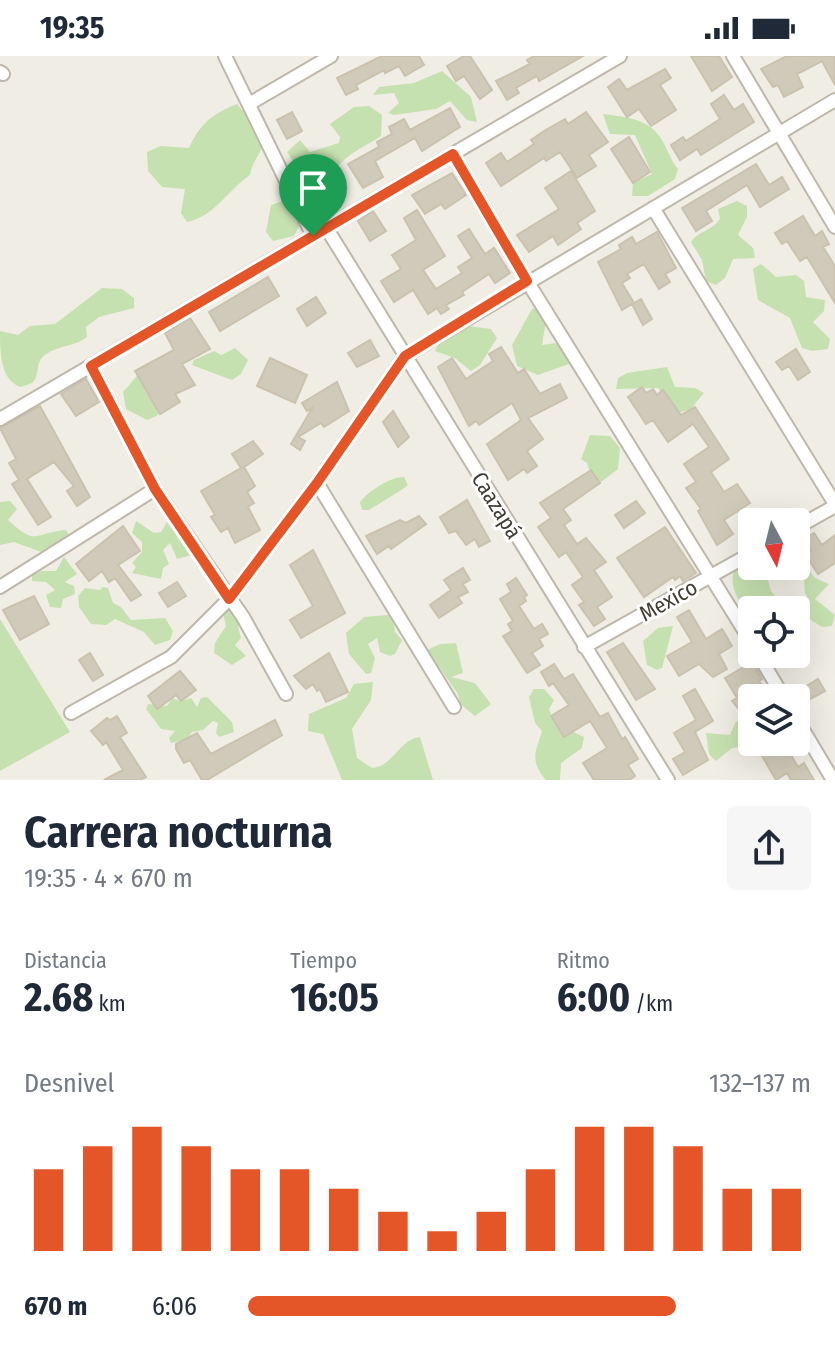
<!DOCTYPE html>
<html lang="es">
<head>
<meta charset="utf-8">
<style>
	body { margin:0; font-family:"Fira Sans Condensed",sans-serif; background:#f6f6f7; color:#1f2937; height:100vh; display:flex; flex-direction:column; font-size:30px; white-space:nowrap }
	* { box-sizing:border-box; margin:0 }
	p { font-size:26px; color:#747a83 }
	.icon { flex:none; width:44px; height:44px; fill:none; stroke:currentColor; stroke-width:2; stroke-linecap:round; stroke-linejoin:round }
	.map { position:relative; height:724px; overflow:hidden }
	.side { display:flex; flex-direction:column; background:#fff; flex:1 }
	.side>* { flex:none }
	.needle { width:52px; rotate:173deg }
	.buttons { position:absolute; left:738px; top:452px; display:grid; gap:16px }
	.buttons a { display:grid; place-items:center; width:72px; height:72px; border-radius:8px; background:#fff; box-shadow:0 8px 32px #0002; font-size:40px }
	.pin { position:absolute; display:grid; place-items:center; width:68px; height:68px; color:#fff; margin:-82px -34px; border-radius:50% 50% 50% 0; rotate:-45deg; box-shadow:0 0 8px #0007 }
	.pin .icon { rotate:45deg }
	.round { display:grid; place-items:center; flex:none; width:84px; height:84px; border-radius:8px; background:#f6f6f7 }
	.head { display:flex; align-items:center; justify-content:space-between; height:136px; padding:0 24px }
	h1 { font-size:44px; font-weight:700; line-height:60px }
	.stats { display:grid; grid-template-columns:repeat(3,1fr); gap:12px; height:136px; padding:8px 24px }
	.stats div { display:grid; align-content:center }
	.stats b { font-size:40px; font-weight:700 }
	.stats small { font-size:22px; font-weight:400 }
	.stats p { font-size:22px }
	.chart { height:224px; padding:16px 24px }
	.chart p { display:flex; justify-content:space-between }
	.chart svg { width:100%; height:144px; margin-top:8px; stroke:#e45527; stroke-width:6 }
	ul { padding:0 24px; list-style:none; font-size:26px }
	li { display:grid; grid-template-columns:128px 96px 1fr; align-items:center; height:60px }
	li i { height:20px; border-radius:10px; background:#e45527 }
	.status { display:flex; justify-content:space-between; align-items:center; height:56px; padding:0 40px; background:#fff; direction:ltr }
	.status svg { height:22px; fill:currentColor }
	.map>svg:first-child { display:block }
	.green { fill:#c6e1b0 }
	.building { fill:#d0caba; stroke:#cac2ae; stroke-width:2 }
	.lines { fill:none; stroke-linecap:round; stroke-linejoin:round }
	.minor-casing { stroke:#bdb8aa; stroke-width:16 }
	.minor { stroke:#fff; stroke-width:12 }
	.route-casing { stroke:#fff; stroke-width:16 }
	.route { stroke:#e45527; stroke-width:10 }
	.labels { text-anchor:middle; stroke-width:6; stroke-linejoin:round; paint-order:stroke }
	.street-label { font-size:22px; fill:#413d34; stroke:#fff }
</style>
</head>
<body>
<div class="status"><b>19:35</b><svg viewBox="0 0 49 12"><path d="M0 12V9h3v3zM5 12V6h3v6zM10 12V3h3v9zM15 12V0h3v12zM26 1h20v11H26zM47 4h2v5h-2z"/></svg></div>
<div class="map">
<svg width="835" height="724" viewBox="0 0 835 724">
	<rect width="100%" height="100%" fill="#f0ede4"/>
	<path class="green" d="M442,15L471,41L477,66L467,64L450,45L436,53L394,59L388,57L399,47L394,37L373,39L379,31L414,27Z
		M237,48L265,81C263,97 252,104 250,119C227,135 215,160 187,166L181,157L185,133L162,131L148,115L147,96L161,90L189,92C199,69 213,57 237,48Z
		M369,50L382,59L381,80C365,91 347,97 336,113L331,111L327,101L293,105L287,96L300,84L310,96L339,87L340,81L330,68L354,51Z
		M603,58C626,61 649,62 662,84C668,94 670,103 678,113L675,123L648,140H632L633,127L652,118L635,79L610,78Z
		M289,143L301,166L294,180L273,185L266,176L271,149Z
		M737,145L747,150V161L738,179L753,192L755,202L733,203L725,222L716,229L706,225L702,204L691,186C698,175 712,175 720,163L718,153Z
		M761,208L776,221L796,219L804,225L806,241L825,244L824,255L813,266L830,283L828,293L812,295L802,292L790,262L758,244L753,213Z
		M102,232L122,233L134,242V252L99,261L86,271L87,281C74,291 58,289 45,299C34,307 41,319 32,327L21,331C0,325 0,295 0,275L18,279L30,270L55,268Z
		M542,250L547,259L542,289L563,286L576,300L569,308L538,319L517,310L512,289L532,253Z
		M461,269L491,273L497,282L480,309L471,315L455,302L435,295L443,280Z
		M235,292L248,304L241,318L232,324L192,309L194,304L214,295L221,299Z
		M667,311L675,331L695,332L704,337L690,354L680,356L670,351L658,332L616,333L618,322L627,317Z
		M137,320L145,321L163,350L157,360L147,364L126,353L123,336Z
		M590,379L610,380L620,392L618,413L601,426L592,422L587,407L581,403Z
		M404,421L408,429L403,433L369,454H362L360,446C369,435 390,421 404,421Z
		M10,445L17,453L8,464C38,491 32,477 66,474L71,482L44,497L14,486L0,489V446Z
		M136,465L154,477L161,476L167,466L192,499L177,503L170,487L163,494L169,508L163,512L161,523L132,517L136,511L132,507L142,496V486L132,477Z
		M64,501L77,518L65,526L74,530L75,538L63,543L61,552L50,551L46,539L55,534L46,526L32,525V520L41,515H56Z
		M752,501V510H764L771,535L785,554H752V561C733,542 720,512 752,501Z
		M803,506L815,522L829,528L815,543L835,559L832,570L822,571L800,557L810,546L805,537Z
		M103,531L108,532L113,547L121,551L131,564L165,562L173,575L170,584L155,589L144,576L115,563L106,569L91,568L79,551L78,540L85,532L100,534Z
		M229,547L242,562L238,571L241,582L235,589L246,600L232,609L214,597L215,587L226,570L223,557Z
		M388,559L393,561L395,576L402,584L395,598L390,600L380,596L377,582L368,588L375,602L371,617L366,618L349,598L346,577L364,561Z
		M0,563L70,676L0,715Z
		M673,570L662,612L657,614L647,609L643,585L658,572Z
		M456,587L463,617L451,621L475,627L491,648L475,660L460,648L458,638L427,594L440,588Z
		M373,626L371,644L352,673L357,702L372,712C394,710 398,684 420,681L433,724H342L323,678L308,675L309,658L346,642L354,628Z
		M534,633H544L554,644L549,653L554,667L584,681L582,692L561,707L560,724H546C528,703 537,694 542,675L535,667L529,641Z
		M207,641L232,666L234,676L219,681L216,677L218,667L213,665L203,674L192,676L186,684L171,687L169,682L175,675L161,673L146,653L148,648L167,650L172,642L181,645L191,642L197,651L201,642Z
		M736,665L752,674V686H757L750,699L743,691L732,692L716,705L709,698L706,677L730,679Z"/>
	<path class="building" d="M382,0H419L424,9L405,20L399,10L385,17L384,14L356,29L358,33L346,39L337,22Z
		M464,0H470L492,34L480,43L464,20L456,25L447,10Z
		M534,0H583L539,25L537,20L516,32L519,37L507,44L496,25L530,8L527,4Z
		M691,0H719L732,21L712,35Z
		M787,0H835V29L822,5L797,18L803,31L784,41L778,29L773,31L761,13Z
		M665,13L671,22L660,29L676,54L651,70L639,53L627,61L608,31L619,23L627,34Z
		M724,39L734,54L743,48L754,66L701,99L697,93L680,104L671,89L683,81L686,85L720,63L711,48Z
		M450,52L460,71L422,95L415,82L375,105L383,121L363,132L348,108L379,91L377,86L392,78L389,71L404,63L410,74Z
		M292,56L302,75L287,83L277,64Z
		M586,56L608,86L589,99L596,110L577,122L560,96L546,105L544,102L501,130L486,107L501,97L507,106L534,88L531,84L544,75L565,63L568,68Z
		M629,81L650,116L633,127L611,93Z
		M322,106L341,141L327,148L308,114Z
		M756,108L769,129L782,121L789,133L760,151L747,129L706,155L712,165L696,175L682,152Z
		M571,115L595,155L577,167L581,173L558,189L553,180L529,196L517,179L559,153L545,132Z
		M452,117L466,139L445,153L441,148L425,158L412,139Z
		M417,154L445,200L423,214L436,233L462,217L458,211L472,202L458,180L469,173L485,198L494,192L510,217L495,227L489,218L462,236L464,239L446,249L449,253L441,258L437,252L428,258L413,234L394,246L381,225L401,213L392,199L416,184L404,162Z
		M373,155L386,175L370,185L358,165Z
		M803,160L815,180L822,175L829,188L823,191L835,210V247L807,201L800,205L787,185L782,188L775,177Z
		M657,176L676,212L665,218L670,226L659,233L644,208L627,218L630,222L622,227L634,247L641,243L652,263L643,269L632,248L622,254L598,206L621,193L619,189L632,181L636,188Z
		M268,221L279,240L220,275L209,256Z
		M316,241L326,257L307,270L297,253Z
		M190,262L210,293L182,308L195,329L175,338L180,346L160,358L135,315L174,294L165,277Z
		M370,284L379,300L357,311L348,297Z
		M501,291L518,317L524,313L540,338L560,328L567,342L528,362L543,383L527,395L537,410L527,417L524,413L508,424L487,388L521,364L512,347L479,369L476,365L469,370L438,311L452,302L466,323L493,305L489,298Z
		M796,293L810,316L798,324L789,310L782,314L776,306Z
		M270,302L307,319L295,347L257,330Z
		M86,323L99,346L76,360L61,338Z
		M337,326L349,355L324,371L321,367L298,381L305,385L300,394L291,388L313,351L307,355L302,347Z
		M642,331L646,337L653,333L657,339L663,334L681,359L695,351L729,403L711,416L724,436L737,428L750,447L724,464L733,478L717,489L698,455L701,453L686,432L696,426L684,408L709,391L693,368L668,386L653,364L646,368L628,341Z
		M40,350L90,441L77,450L67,435L74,430L54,406L27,423L51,461L38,469L12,428L19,424L9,407L16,403L0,372Z
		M393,355L409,381L398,391L383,366Z
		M253,385L263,398L244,411L255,430L247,436L254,447L248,451L260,474L235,487L228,472L221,476L211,461L215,459L201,435L241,412L232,398Z
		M591,414L600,427L563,453L571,464L564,469L577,488L586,482L606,506L594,514L612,541L597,551L605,563L594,570L579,549L584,546L572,529L583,521L566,496L559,501L538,471L551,462L540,447Z
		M467,444L490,485L479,491L475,483L466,489L456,475L449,477L440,461Z
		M636,445L645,457L624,472L615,459Z
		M419,460L426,468L391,493L389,490L377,498L366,480L400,464L406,467Z
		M123,470L140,495L118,509L141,539L131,545L115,522L109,526L102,515L89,525L76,508Z
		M665,471L696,517L683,525L680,520L675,524L673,521L644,541L617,502Z
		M814,477L822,489L835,479V507L818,518L805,498L811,494L804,483Z
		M313,494L345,557L301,582L290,564L313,550L290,509Z
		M463,512L470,524L463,528L468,536L458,541L462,547L439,562L430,549L451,534L444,524Z
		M516,522L527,539L524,541L526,545L519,550L534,573L542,568L548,578L539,583L543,590L532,597L540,609L527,617L503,580L512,575L508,568L513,565L500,543L511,536L507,528Z
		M177,526L186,540L168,551L159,537Z
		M34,540L49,568L20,584L3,554Z
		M689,554L706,583L722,573L732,590L719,598L727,613L713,621L699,608L679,620L667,600L692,586L677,561Z
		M623,587L655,633L636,644L607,596Z
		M90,597L103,619L93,625L79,604Z
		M329,597L348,636L326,646L320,633L317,635L313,628L306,633L294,620Z
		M752,606L762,623L759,625L772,642H752V669L732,645L737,642L725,622Z
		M554,608L564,623L573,618L600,661L608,657L622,683L625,681L638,703L628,709L635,720L629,724H594L583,707L607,692L590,665L564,681L551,660L569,649L553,627L549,630L541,616Z
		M180,615L196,634L181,645L176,639L157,653L148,640Z
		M818,623L825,635L803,647L797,636Z
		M695,633L713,665L695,676L708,704L683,719L673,703L685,696L674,677L696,664L683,640Z
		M117,660L127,677L120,681L146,721L140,724H104L123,714L106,686L103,689L91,675L107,662L110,664Z
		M275,664L282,679L207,724H202L190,704L184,707L176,693V688L197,677L211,698Z
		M769,686H800L788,694L798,711L804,707L814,724H791L787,717L776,724L758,693Z"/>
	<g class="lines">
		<g class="minor-casing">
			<path id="minor" d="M225,0L313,180
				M733,0L835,171
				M0,16L3,18
				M249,48L331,0
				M453,98L527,225L752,587
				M653,152L835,448
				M327,173L668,724
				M91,310L155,433L243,561L286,638
				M0,363L620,0
				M317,427L454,651
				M796,472L835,450
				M0,531L155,433
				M584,591L752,497
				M758,598L784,642
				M71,657L171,601L229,543L317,427L405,300L835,44
				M796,662L833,724"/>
		</g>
		<use href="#minor" class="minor"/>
	</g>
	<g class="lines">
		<g class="route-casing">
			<path id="route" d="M453,98L527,225L405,300L317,427L229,543L155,433L91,310Z"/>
		</g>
		<use href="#route" class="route"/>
	</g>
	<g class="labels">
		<g class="street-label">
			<text transform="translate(497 449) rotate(58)" y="8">Caazapá</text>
			<text transform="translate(668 544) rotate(-29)" y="8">Mexico</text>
		</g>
	</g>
</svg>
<div class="buttons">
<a><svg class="needle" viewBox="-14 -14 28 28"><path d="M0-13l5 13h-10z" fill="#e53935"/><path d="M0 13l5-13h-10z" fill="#747a83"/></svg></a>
<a><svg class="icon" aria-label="locate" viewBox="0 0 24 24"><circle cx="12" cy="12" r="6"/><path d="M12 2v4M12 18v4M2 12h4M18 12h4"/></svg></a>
<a><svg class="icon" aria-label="layers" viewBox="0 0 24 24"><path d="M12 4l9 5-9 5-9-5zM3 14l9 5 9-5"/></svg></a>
</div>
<div class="pin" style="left:313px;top:180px;background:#1e9e55"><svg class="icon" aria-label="arrive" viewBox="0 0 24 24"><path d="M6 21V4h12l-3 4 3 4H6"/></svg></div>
</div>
<section class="side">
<div class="head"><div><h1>Carrera nocturna</h1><p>19:35 · 4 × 670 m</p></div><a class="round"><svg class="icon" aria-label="share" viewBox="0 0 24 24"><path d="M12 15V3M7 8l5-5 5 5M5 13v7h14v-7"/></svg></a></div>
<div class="stats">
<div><p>Distancia</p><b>2.68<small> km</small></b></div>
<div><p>Tiempo</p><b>16:05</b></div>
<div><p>Ritmo</p><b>6:00<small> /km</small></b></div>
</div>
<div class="chart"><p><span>Desnivel</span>132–137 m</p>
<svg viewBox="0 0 160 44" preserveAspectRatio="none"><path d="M5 44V19M15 44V12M25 44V6M35 44V12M45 44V19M55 44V19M65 44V25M75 44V32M85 44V38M95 44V32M105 44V19M115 44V6M125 44V6M135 44V12M145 44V25M155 44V25"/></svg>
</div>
<ul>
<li><b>670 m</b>6:06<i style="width:76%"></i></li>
</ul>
</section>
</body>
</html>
